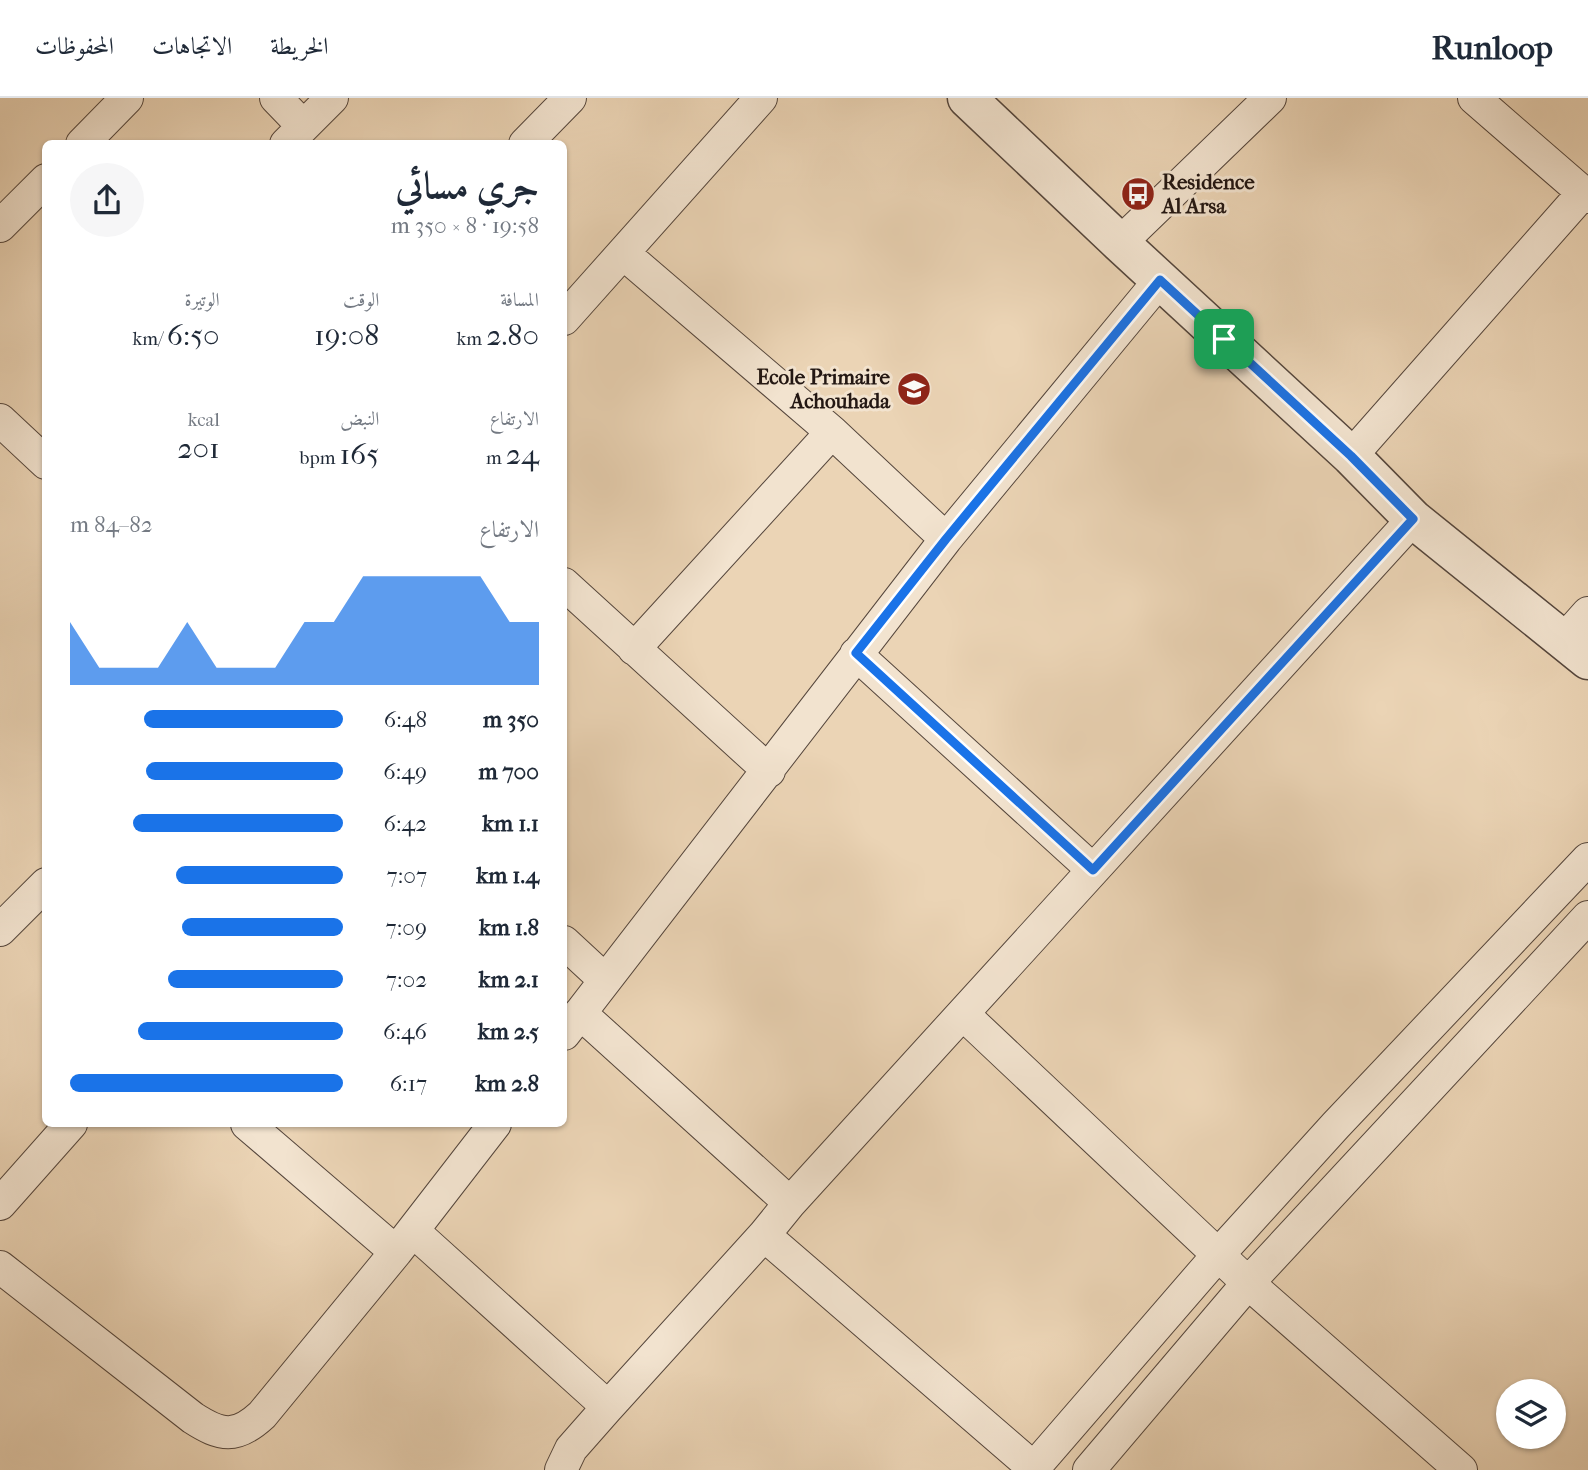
<!DOCTYPE html>
<html lang="ar">
<head>
<meta charset="utf-8">
<style>
	body { margin:0; font-family:"IM FELL French Canon",Amiri,serif; background:#f6f6f7; color:#1f2937; direction:rtl; height:100vh; display:flex; flex-direction:column; font-size:26px; white-space:nowrap }
	* { box-sizing:border-box; margin:0 }
	p { font-size:23px; color:#747a83 }
	.icon { flex:none; width:38px; height:38px; fill:none; stroke:currentColor; stroke-width:2; stroke-linecap:round; stroke-linejoin:round }
	.map { position:relative; flex:1; overflow:hidden; direction:ltr }
	.sheet { position:absolute; left:42px; top:42px; width:525px; height:987px; display:flex; flex-direction:column; background:#fff; border-radius:10px; box-shadow:0 2px 5px #0004; direction:rtl }
	.sheet>* { flex:none }
	.tools { position:absolute; left:1496px; top:1281px; display:grid; gap:14px }
	.tools a { display:grid; place-items:center; width:70px; height:70px; border-radius:50%; background:#fff; box-shadow:0 2px 5px #0004; font-size:35px }
	.pin { position:absolute; display:grid; place-items:center; width:60px; height:60px; color:#fff; margin:-30px; border-radius:14px; box-shadow:0 4px 10px #0006 }
	.round { display:grid; place-items:center; flex:none; width:74px; height:74px; border-radius:37px; background:#f6f6f7 }
	.headline { display:flex; align-items:center; justify-content:space-between; height:119px; padding:0 28px }
	h1 { font-size:38px; font-weight:600; line-height:52px }
	.stats { display:grid; grid-template-columns:repeat(3,1fr); gap:10px; height:119px; padding:7px 28px }
	.stats div { display:grid; align-content:center }
	.stats b { font-size:30px; font-weight:600 }
	.stats small { font-size:19px; font-weight:400 }
	.stats p { font-size:19px }
	.chart { height:196px; padding:14px 28px }
	.chart p { display:flex; justify-content:space-between }
	.chart svg { width:100%; height:126px; margin-top:7px; fill:#1a73e8; opacity:.7 }
	ul { padding:0 28px; list-style:none; font-size:23px }
	li { display:grid; grid-template-columns:112px 84px 1fr; align-items:center; height:52px }
	li i { height:18px; border-radius:9px; background:#1a73e8 }
	header { display:flex; align-items:center; gap:42px; box-sizing:border-box; height:98px; padding:0 35px; background:#fff; border-bottom:2px solid #e0e1e3 }
	header strong { font-size:33px }
	nav { display:flex; gap:38px; margin-inline-start:auto; font-size:24px }
	.map>svg:first-child { display:block }
	.lines { fill:none; stroke-linecap:round; stroke-linejoin:round }
	.minor-casing { stroke:#55463c; stroke-width:34 }
	.tertiary-casing { stroke:#55463c; stroke-width:41 }
	.minor { stroke:#f2e3cf; stroke-width:32 }
	.tertiary { stroke:#f2e3cf; stroke-width:38 }
	.route-casing { stroke:#fff; stroke-width:14 }
	.route { stroke:#1a73e8; stroke-width:9 }
	.labels { text-anchor:middle; stroke-width:6; stroke-linejoin:round; paint-order:stroke }
	.poi-label { font-size:21px; font-weight:bold; fill:#231713; stroke:#f2e3cf; text-anchor:start }
</style>
</head>
<body>
<header>
<strong>Runloop</strong>
<nav><a>الخريطة</a><a>الاتجاهات</a><a>المحفوظات</a></nav>
</header>
<div class="map">
<svg width="1588" height="1372" viewBox="0 0 1588 1372">
	<rect width="100%" height="100%" fill="#ebd4b5"/>
	<filter id="stains"><feTurbulence type="fractalNoise" baseFrequency=".00286" numOctaves="4"/><feColorMatrix values="0 0 0 0 .2 0 0 0 0 .09 0 0 0 0 .02 0 0 0 .5 -.17"/></filter>
	<radialGradient id="worn" r=".72"><stop offset=".6" stop-color="#630" stop-opacity="0"/><stop offset="1" stop-color="#630" stop-opacity=".3"/></radialGradient>
	<g class="lines">
		<g class="minor-casing">
			<path id="minor" d="M276,0L303,28
				M1474,0L1588,99
				M82,46L127,0
				M286,46L332,0
				M525,46L570,0
				M0,128L46,82
				M1120,145L1270,0
				M623,155L832,334L946,441
				M564,221L761,0
				M0,322L46,365
				M1351,358L1583,95
				M564,486L769,673
				M1564,542L1588,515
				M634,551L832,334
				M856,556L1093,772
				M0,832L46,786
				M564,844L605,882
				M580,915L790,1105
				M964,917L1248,1185L1461,1372
				M564,936L946,441L1160,182
				M247,1026L396,1154
				M0,1106L71,1026
				M413,1133L608,1309L764,1137L790,1105L1413,421
				M764,1137L1036,1372
				M0,1169L193,1320C221,1338 236,1341 262,1317L396,1154L495,1026
				M561,1372L571,1351L608,1309
				M1032,1372L1218,1157L1336,1027L1588,761
				M1089,1372L1248,1185L1588,819"/>
		</g>
		<g class="tertiary-casing">
			<path id="tertiary" d="M967,0L1120,145L1351,358L1413,421L1588,562"/>
		</g>
		<use href="#minor" class="minor"/>
		<use href="#tertiary" class="tertiary"/>
	</g>
	<g class="lines">
		<g class="route-casing">
			<path id="route" d="M1160,182L1351,358L1413,421L1093,772L856,555L946,441Z"/>
		</g>
		<use href="#route" class="route"/>
	</g>
	<defs>
		<g id="bus-disc" transform="scale(1.75)"><circle r="9.5" fill="#8f2418" stroke="#f2e3cf"/><path d="M-5-6H5V4H4V6H2V4H-2V6H-4V4H-5ZM-3.5-4V0h7V-4ZM-3.5 1.2v1.5H-2V1.2ZM2 1.2v1.5H3.5V1.2Z" fill="#fff"/></g>
		<g id="school-disc" transform="scale(1.75)"><circle r="9.5" fill="#8f2418" stroke="#f2e3cf"/><path d="M0-5L7-2L0 1L-7-2ZM-4 1L0 2.5L4 1V4Q0 6-4 4Z" fill="#fff"/></g>
	</defs>
	<g fill-rule="evenodd">
		<use href="#bus-disc" x="1138" y="96"/>
		<use href="#school-disc" x="914" y="291"/>
	</g>
	<g class="labels">
		<g class="poi-label">
			<text x="1162" y="91">Residence<tspan x="1162" dy="24">Al Arsa</tspan></text>
			<text x="890" y="286" text-anchor="end">Ecole Primaire<tspan x="890" dy="24">Achouhada</tspan></text>
		</g>
	</g>
	<rect width="100%" height="100%" filter="url(#stains)"/>
	<rect width="100%" height="100%" fill="url(#worn)"/>
</svg>
<div class="tools">
<a><svg class="icon" aria-label="layers" viewBox="0 0 24 24"><path d="M12 4l9 5-9 5-9-5zM3 14l9 5 9-5"/></svg></a>
</div>
<div class="pin" style="left:1224px;top:241px;background:#1e9e55"><svg class="icon" aria-label="arrive" viewBox="0 0 24 24"><path d="M6 21V4h12l-3 4 3 4H6"/></svg></div>
<section class="sheet">
<div class="headline"><div><h1>جري مسائي</h1><p>19:58 · 8 × 350 m</p></div><a class="round"><svg class="icon" aria-label="share" viewBox="0 0 24 24"><path d="M12 15V3M7 8l5-5 5 5M5 13v7h14v-7"/></svg></a></div>
<div class="stats">
<div><p>المسافة</p><b>2.80<small> km</small></b></div>
<div><p>الوقت</p><b>19:08</b></div>
<div><p>الوتيرة</p><b>6:50<small> /km</small></b></div>
</div>
<div class="stats">
<div><p>الارتفاع</p><b>24<small> m</small></b></div>
<div><p>النبض</p><b>165<small> bpm</small></b></div>
<div><p>kcal</p><b>201</b></div>
</div>
<div class="chart"><p><span>الارتفاع</span>82–84 m</p>
<svg viewBox="0 0 160 44" preserveAspectRatio="none"><path d="M0 44V22L10 38L20 38L30 38L40 22L50 38L60 38L70 38L80 22L90 22L100 6L110 6L120 6L130 6L140 6L150 22L160 22V44z"/></svg>
</div>
<ul>
<li><b>350 m</b>6:48<i style="width:73%"></i></li>
<li><b>700 m</b>6:49<i style="width:72%"></i></li>
<li><b>1.1 km</b>6:42<i style="width:77%"></i></li>
<li><b>1.4 km</b>7:07<i style="width:61%"></i></li>
<li><b>1.8 km</b>7:09<i style="width:59%"></i></li>
<li><b>2.1 km</b>7:02<i style="width:64%"></i></li>
<li><b>2.5 km</b>6:46<i style="width:75%"></i></li>
<li><b>2.8 km</b>6:17<i style="width:100%"></i></li>
</ul>
</section>
</div>
</body>
</html>
